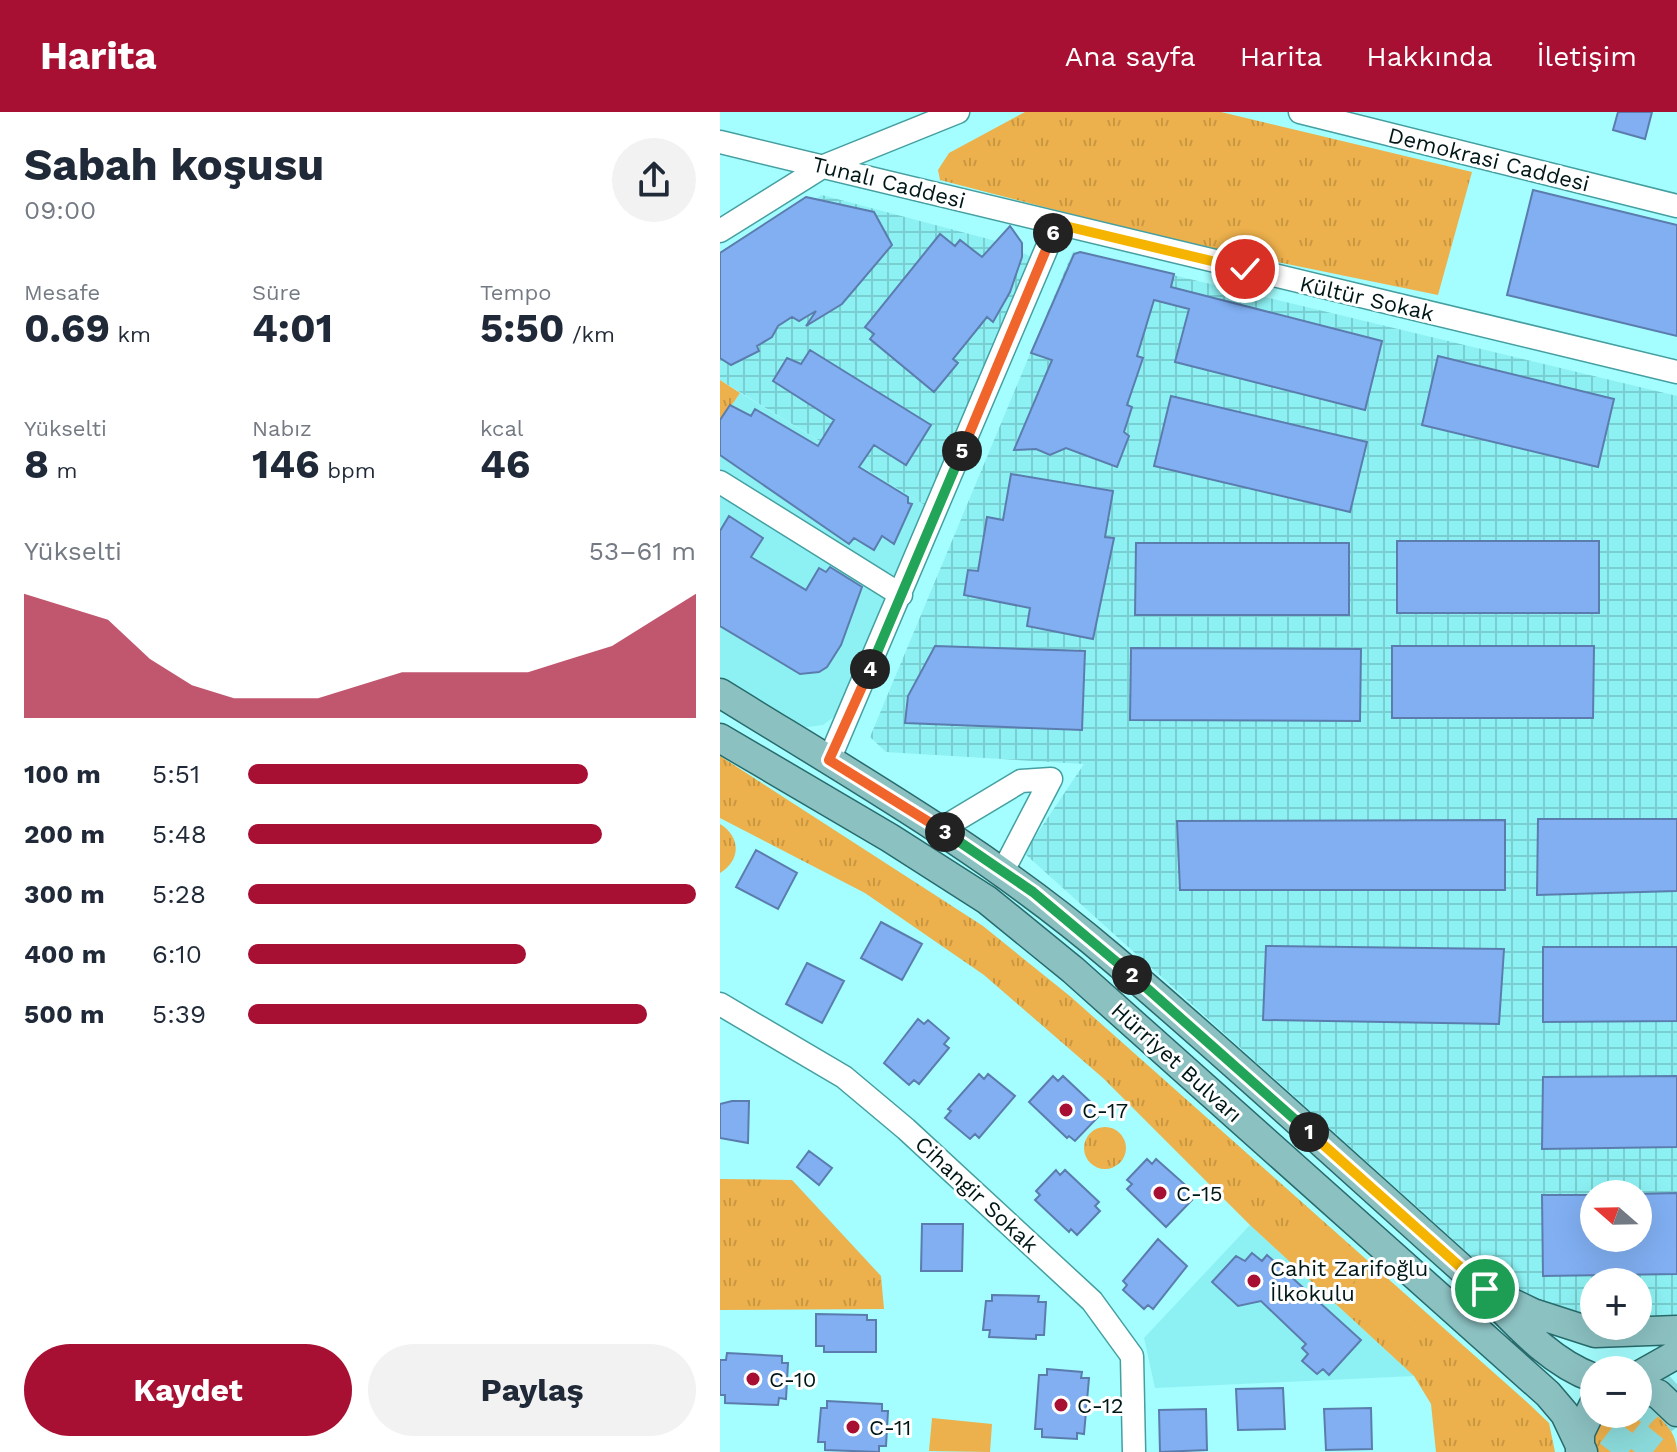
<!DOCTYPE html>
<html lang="tr">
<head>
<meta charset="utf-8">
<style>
	body { margin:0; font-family:"Work Sans",sans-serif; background:#f2f2f3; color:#1f2937; height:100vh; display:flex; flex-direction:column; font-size:30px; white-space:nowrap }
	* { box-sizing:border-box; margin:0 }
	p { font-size:26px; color:#747a83 }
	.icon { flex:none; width:44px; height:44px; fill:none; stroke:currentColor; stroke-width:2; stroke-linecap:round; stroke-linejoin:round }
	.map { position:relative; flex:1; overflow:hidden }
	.side { display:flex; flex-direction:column; background:#fff; width:720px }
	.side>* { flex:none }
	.needle { width:52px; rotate:290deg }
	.buttons { position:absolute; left:860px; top:1068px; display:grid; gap:16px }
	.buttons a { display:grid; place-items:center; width:72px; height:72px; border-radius:50%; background:#fff; box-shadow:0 8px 32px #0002; font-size:40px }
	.pin { position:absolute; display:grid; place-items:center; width:68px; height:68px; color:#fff; margin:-34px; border:4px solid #fff; border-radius:50%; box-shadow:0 2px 8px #0007 }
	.km { position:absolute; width:40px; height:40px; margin:-20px; border-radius:50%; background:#222; color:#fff; font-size:22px; line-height:40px; text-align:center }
	.round { display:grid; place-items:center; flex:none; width:84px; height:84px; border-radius:42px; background:#f2f2f3 }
	.summary { display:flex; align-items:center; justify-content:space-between; height:136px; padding:0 24px }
	h1 { font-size:44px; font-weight:700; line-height:60px }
	.figures { display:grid; grid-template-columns:repeat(3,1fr); gap:12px; height:136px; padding:8px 24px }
	.figures div { display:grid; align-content:center }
	.figures b { font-size:40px; font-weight:700 }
	.figures small { font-size:22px; font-weight:400 }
	.figures p { font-size:22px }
	.chart { height:224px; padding:16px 24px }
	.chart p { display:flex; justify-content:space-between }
	.chart svg { width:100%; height:144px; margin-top:8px; fill:#a81033; opacity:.7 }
	.primary-button { display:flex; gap:16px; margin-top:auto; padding:16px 24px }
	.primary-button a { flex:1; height:92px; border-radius:48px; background:#a81033; color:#fff; font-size:32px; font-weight:700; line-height:92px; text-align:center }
	.primary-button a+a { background:#f2f2f3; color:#1f2937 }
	ul { padding:0 24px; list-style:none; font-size:26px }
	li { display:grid; grid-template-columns:128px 96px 1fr; align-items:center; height:60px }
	li i { height:20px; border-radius:10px; background:#a81033 }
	header { display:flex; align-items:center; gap:48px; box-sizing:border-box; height:112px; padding:0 40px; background:#a81033; color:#fff }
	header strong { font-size:38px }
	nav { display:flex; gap:44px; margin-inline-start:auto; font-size:28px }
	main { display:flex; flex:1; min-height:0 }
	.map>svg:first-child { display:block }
	.built { fill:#8df1f3 }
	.industrial { fill:url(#industrial-grid); fill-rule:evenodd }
	.grass { fill:url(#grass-tufts) }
	.pitch { fill:#ecb04c }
	.building { fill:#81aff2; stroke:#5b7dae; stroke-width:2 }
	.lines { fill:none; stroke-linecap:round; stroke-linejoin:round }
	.major-tunnel { stroke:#8bdadb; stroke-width:28; stroke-dasharray:28 14; stroke-linecap:butt }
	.minor-casing { stroke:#459fa1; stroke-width:25 }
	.major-casing { stroke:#296b6c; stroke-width:31 }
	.minor { stroke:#fff; stroke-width:22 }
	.major { stroke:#8cc1c2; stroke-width:28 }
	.split-1-casing { stroke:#fff; stroke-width:16 }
	.split-2-casing { stroke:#fff; stroke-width:16 }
	.split-3-casing { stroke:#fff; stroke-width:16 }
	.split-4-casing { stroke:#fff; stroke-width:16 }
	.split-5-casing { stroke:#fff; stroke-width:16 }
	.split-6-casing { stroke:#fff; stroke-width:16 }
	.split-7-casing { stroke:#fff; stroke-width:16 }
	.split-1 { stroke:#f5b400; stroke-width:10 }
	.split-2 { stroke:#22a559; stroke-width:10 }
	.split-3 { stroke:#22a559; stroke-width:10 }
	.split-4 { stroke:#f0652b; stroke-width:10 }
	.split-5 { stroke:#22a559; stroke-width:10 }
	.split-6 { stroke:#f0652b; stroke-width:10 }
	.split-7 { stroke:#f5b400; stroke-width:10 }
	.poi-dot { fill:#a81033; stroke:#fff; stroke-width:3 }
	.labels { text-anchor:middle; stroke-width:6; stroke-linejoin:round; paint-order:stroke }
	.street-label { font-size:22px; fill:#001717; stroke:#fff }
	.poi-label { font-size:22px; fill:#001717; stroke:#fff; text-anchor:start }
</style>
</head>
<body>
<header>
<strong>Harita</strong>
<nav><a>Ana sayfa</a><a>Harita</a><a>Hakkında</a><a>İletişim</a></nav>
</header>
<main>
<section class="side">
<div class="summary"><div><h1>Sabah koşusu</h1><p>09:00</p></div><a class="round"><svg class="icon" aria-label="share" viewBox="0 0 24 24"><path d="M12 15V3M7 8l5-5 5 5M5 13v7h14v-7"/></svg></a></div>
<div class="figures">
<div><p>Mesafe</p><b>0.69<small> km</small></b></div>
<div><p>Süre</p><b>4:01</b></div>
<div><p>Tempo</p><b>5:50<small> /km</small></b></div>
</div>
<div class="figures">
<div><p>Yükselti</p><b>8<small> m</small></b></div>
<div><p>Nabız</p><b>146<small> bpm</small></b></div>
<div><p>kcal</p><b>46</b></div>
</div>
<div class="chart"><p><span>Yükselti</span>53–61 m</p>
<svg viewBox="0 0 160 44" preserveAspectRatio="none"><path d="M0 44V6L10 10L20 14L30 26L40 34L50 38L60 38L70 38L80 34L90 30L100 30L110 30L120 30L130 26L140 22L150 14L160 6V44z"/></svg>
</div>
<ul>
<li><b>100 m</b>5:51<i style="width:76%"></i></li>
<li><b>200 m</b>5:48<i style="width:79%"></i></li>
<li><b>300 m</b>5:28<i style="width:100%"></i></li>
<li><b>400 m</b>6:10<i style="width:62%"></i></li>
<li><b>500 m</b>5:39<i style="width:89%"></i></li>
</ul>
<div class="primary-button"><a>Kaydet</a><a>Paylaş</a></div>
</section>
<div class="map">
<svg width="957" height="1340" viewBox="0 0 957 1340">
	<defs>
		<pattern id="industrial-grid" width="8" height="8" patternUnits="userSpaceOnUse" patternTransform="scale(2)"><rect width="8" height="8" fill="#8df1f3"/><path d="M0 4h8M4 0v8" fill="none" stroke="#78ced0"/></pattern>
		<pattern id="grass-tufts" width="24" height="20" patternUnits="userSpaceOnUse" patternTransform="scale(2)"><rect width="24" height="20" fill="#ecb04c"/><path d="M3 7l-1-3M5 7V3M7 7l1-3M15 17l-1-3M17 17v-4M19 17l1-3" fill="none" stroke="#c99742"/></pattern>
	</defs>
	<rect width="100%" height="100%" fill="#a4fdfe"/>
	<path class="built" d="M20,281L216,400L126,596L103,613L79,616L0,569V310Z
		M530,1113L694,1264L435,1276L424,1226Z"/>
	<path class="industrial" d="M102,83L287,132L311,145L216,400L0,268V149Z
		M353,139L957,284V1211L918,1214V1170H874V1217L788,1177L304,741L364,652L166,640L150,625ZM874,1082H918V1126H874Z"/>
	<path class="grass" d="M305,0H501L752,60L718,183L459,130L220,68L218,58L229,41Z
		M0,268L20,281L0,310Z
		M0,644L263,814L351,885L809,1292L829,1311L835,1340H716L711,1292L694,1264L530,1113L383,966L264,863L145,781L0,706Z
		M0,712C21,725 21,748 0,761Z
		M364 1036a21 21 0 1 1 42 0a21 21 0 1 1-42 0Z
		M0,1067L72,1068L161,1164L164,1197L0,1198Z
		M918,1292C938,1300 957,1318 957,1340H876L873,1324L884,1302H918Z"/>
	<path class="pitch" d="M593,1112L645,1158L620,1185L569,1139Z
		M644,1160L696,1207L672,1235L620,1187Z
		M212,1306L272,1312L270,1340L209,1339Z"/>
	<path class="building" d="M898,0H932L925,27L893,18Z
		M813,78L957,113V224L787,183Z
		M86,85L154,100L172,133L122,192L86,214L96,199L79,209L72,205L58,214L52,225L37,234L39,239L11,253L0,246V141Z
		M290,114L302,131V145L290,180L273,210L267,205L233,247L238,251L214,280L150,227L154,222L145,215L220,122L235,134L240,128L262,145Z
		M360,140L454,162L451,175L662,229L645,298L455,250L469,197L434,188L417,244L423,246L407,293L412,295L404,320L409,324L397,355L346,336L330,343L316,337L294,338L332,248L311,241L354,142Z
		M90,238L211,313L186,353L154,333L139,355L188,385V391L192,392L174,432L162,424L154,438L134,426L129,432L0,343V308L10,293L31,304L35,297L98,334L114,308L53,269L67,246L81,252Z
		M718,244L894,287L878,355L702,313Z
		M451,284L647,330L630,400L434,354Z
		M291,362L393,379L385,425L394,426L373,527L307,514L310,496L244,483L248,458L258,459L267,405L283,408Z
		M9,404L43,426L31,445L86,478L99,456L106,460L110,455L142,475L121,533L107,555L99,560L80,562L0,514V419Z
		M677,429H879V501H677Z
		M416,431H629V503H415Z
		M215,534L365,539L362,618L185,611L188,584Z
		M672,534H874L873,606H672Z
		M411,536L641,537L640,609L410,608Z
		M818,707H957V779L817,783Z
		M785,708V778H460L457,709Z
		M36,738L77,761L58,797L16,775Z
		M161,810L202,832L182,868L141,846Z
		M546,834L784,837L779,912L543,908Z
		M823,835H957V909L823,910Z
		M87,851L124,869L102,911L66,892Z
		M198,907L204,912L208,908L229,926L224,932L229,936L199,972L194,968L189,973L164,951Z
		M259,962L264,967L268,962L295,984L259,1026L255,1022L250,1027L225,1006L231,999L228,997Z
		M333,964L338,969L343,964L377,996L373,1000L378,1005L355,1029L349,1024L347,1026L309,990Z
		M957,964V1035L822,1037L823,965Z
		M12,989H29L28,1031L0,1026V992Z
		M89,1039L112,1056L99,1073L77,1055Z
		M427,1047L432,1052L436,1047L471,1078L467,1083L472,1088L446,1115L407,1077L412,1072L407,1068Z
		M336,1058L340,1063L345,1058L379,1090L375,1094L380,1099L357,1123L351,1117L349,1120L315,1088L320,1083L316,1079Z
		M957,1081V1162L823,1164L822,1083H874V1126H918V1082Z
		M202,1112H243L242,1159H201Z
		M438,1127L467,1154L433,1197L428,1193L424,1197L403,1178L407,1173L403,1169Z
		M532,1141L542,1149L547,1143L641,1228L609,1263L603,1257L597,1262L582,1249L588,1242L582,1236L586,1232L541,1189L518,1194L492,1170L516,1144L525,1149Z
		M272,1183L319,1184L318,1190H326L324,1223H316V1227L269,1225L270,1218H263L266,1189H272Z
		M96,1202L147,1203V1208H156V1240H104V1234H96Z
		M7,1241L62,1244V1251H68L66,1287L59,1286L58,1293L5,1291V1283H0V1248H6Z
		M327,1257L362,1260L361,1266H369L364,1322L357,1321V1327L322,1325V1317H315L319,1263H327Z
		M563,1276L565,1317L518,1318L516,1277Z
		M107,1289L162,1292V1299H168L166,1334H159V1340L105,1338V1330H98L101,1296H107Z
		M651,1296L652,1337L606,1338L604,1297Z
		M486,1297L487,1338L440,1340L439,1298Z"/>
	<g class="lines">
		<path class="major-tunnel" d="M891,1340L921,1301L955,1270
			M915,1340L936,1314L957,1297"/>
		<g class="minor-casing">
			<path id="minor" d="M580,0L957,94
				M0,30L957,260
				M0,119L104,54L238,0
				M0,370L181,483
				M109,648L337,112
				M221,717L301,669L331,667
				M283,759L331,667
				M0,892L124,965L186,1017L372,1189L412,1244L414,1340"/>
		</g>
		<g class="major-casing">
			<path id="major" d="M0,581C134,664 271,742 391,845C509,945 624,1051 740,1155C781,1192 820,1247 874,1266
				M0,626L170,726L267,788L353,858L828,1282L845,1302L863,1340
				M784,1187L813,1201L875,1221L957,1218
				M918,1264L957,1242
				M918,1276L938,1282L957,1300
				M860,1339V1321L874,1292"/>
		</g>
		<use href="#minor" class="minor"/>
		<use href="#major" class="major"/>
	</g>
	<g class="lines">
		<g class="split-1-casing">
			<path id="split-1" d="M589,1020L765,1177"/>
		</g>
		<g class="split-2-casing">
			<path id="split-2" d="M412,863L589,1020"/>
		</g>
		<g class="split-3-casing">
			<path id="split-3" d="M225,720L313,780L412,863"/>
		</g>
		<g class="split-4-casing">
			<path id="split-4" d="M150,557L109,648L225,720"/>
		</g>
		<g class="split-5-casing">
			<path id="split-5" d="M150,557L242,339"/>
		</g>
		<g class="split-6-casing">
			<path id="split-6" d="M242,339L333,121"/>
		</g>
		<g class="split-7-casing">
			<path id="split-7" d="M333,121L337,112L525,157"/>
		</g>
		<use href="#split-1" class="split-1"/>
		<use href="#split-2" class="split-2"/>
		<use href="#split-3" class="split-3"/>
		<use href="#split-4" class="split-4"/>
		<use href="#split-5" class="split-5"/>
		<use href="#split-6" class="split-6"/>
		<use href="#split-7" class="split-7"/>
	</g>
	<g class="poi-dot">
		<circle cx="346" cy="998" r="8"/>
		<circle cx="440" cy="1081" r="8"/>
		<circle cx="534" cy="1169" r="8"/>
		<circle cx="33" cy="1267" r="8"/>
		<circle cx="341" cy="1293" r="8"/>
		<circle cx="133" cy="1315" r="8"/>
	</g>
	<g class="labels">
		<g class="street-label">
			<text transform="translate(769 47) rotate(14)" y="8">Demokrasi Caddesi</text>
			<text transform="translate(169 70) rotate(14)" y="8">Tunalı Caddesi</text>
			<text transform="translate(647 186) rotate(13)" y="8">Kültür Sokak</text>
			<text transform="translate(457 950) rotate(42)" y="8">Hürriyet Bulvarı</text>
			<text transform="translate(257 1082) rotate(43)" y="8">Cihangir Sokak</text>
		</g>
		<g class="poi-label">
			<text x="362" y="1006">C-17</text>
			<text x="456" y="1089">C-15</text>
			<text x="550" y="1164">Cahit Zarifoğlu<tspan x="550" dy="25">İlkokulu</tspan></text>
			<text x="49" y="1275">C-10</text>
			<text x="357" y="1301">C-12</text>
			<text x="149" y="1323">C-11</text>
		</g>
	</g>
</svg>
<div class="buttons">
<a><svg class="needle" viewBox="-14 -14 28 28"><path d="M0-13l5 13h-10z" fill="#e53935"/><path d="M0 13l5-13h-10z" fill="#747a83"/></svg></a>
<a>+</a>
<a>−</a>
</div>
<div class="pin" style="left:765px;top:1177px;background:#1e9e55"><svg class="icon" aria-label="arrive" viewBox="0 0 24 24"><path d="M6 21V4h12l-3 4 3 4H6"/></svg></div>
<div class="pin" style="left:525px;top:157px;background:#d93025"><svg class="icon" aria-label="check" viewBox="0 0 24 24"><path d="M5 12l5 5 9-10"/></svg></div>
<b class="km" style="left:589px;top:1020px">1</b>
<b class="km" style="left:412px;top:863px">2</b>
<b class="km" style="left:225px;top:720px">3</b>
<b class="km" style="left:150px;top:557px">4</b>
<b class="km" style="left:242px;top:339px">5</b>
<b class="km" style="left:333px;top:121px">6</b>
</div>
</main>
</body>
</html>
